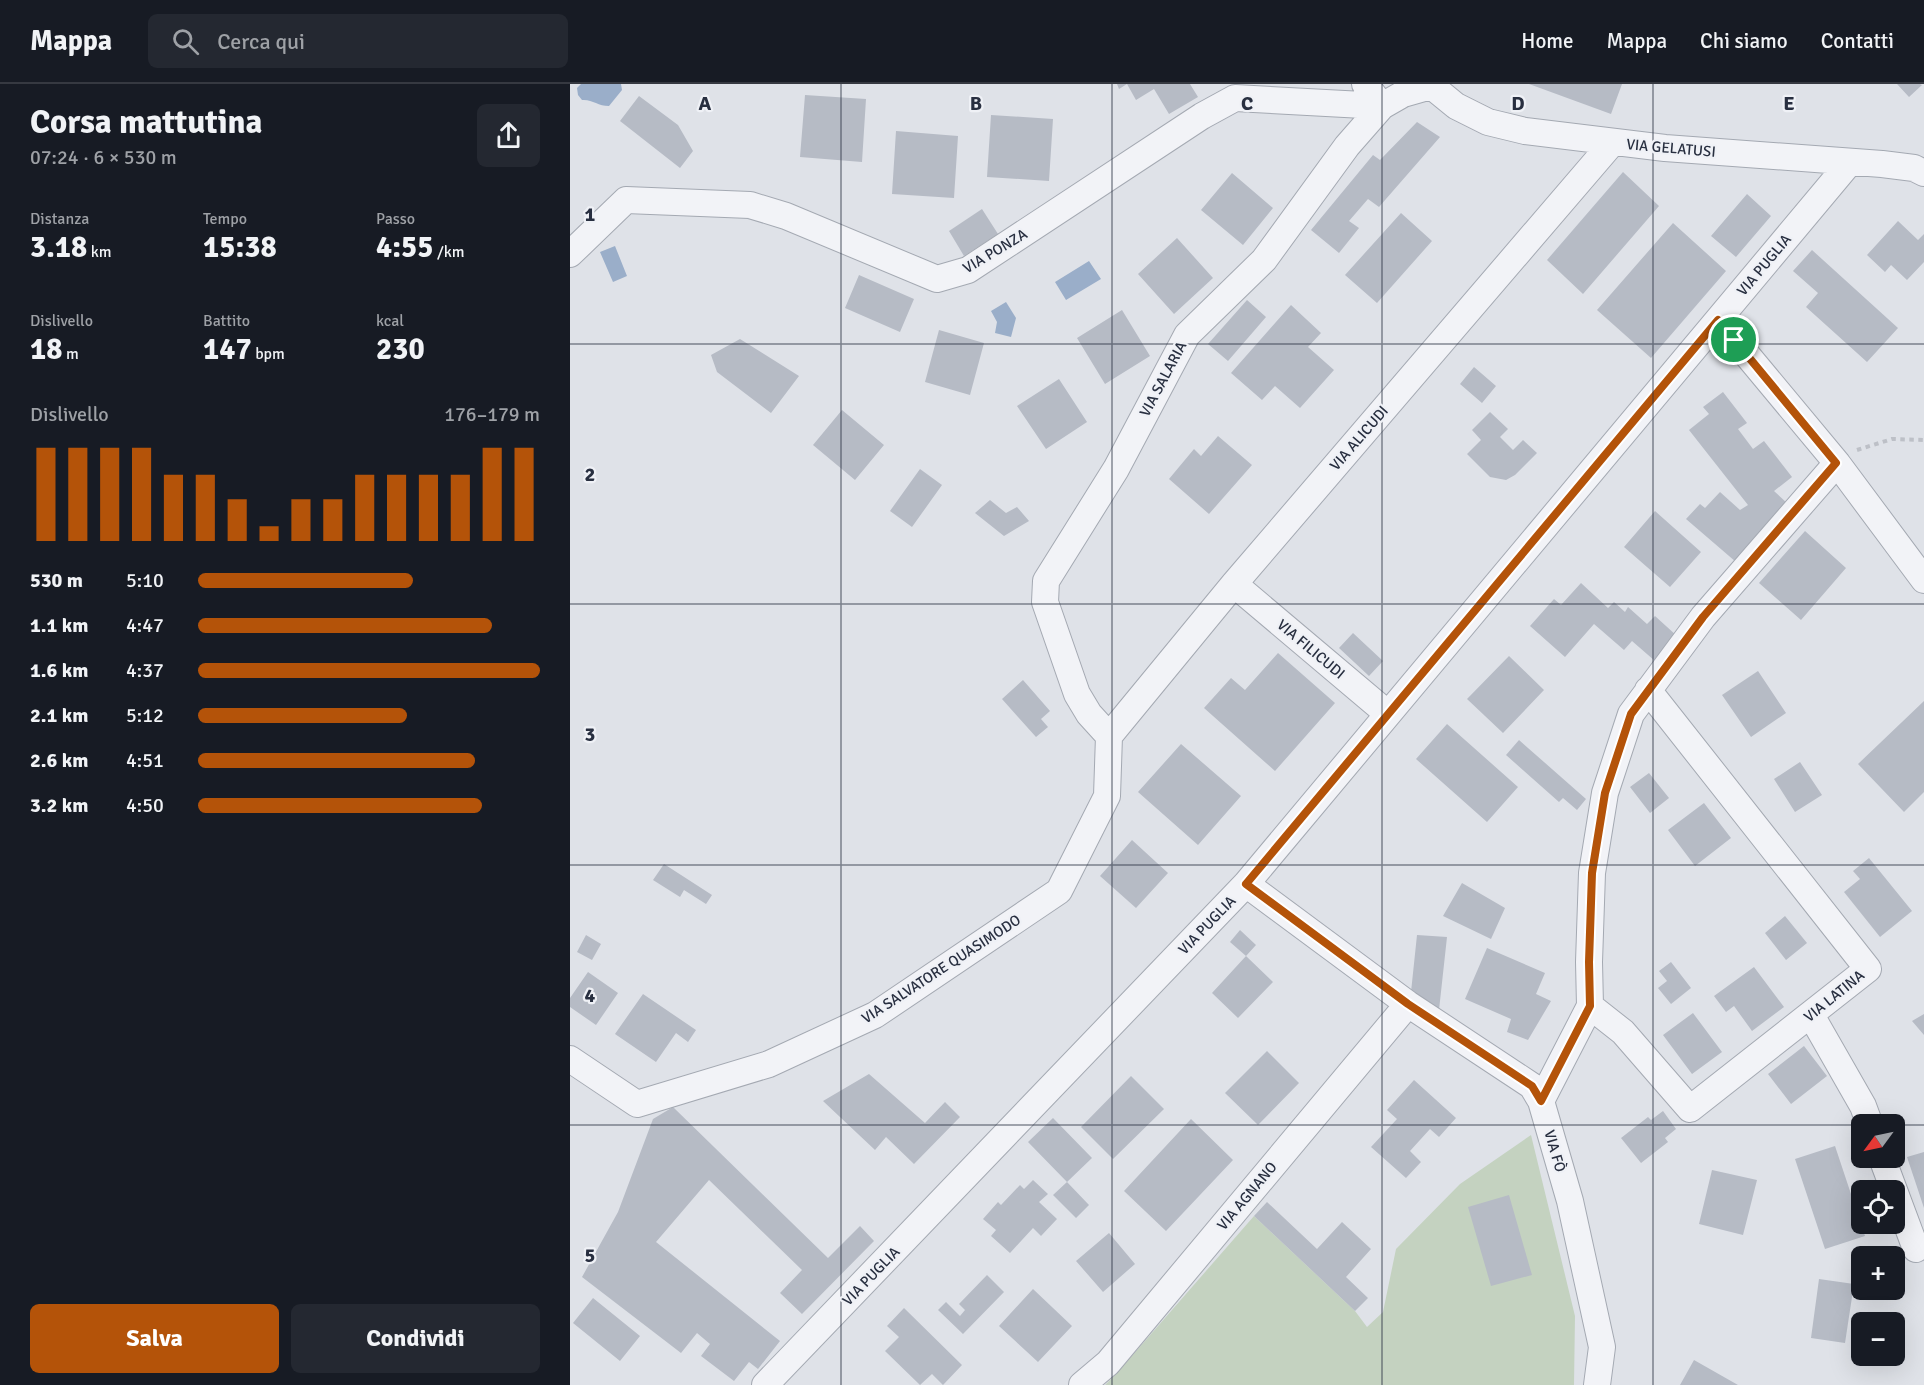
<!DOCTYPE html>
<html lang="it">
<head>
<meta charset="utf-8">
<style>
	body { margin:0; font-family:Signika,sans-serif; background:#242831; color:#f1f3f6; height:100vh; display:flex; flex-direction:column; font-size:22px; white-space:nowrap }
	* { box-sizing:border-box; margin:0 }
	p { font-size:20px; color:#9ea1a6 }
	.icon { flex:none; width:33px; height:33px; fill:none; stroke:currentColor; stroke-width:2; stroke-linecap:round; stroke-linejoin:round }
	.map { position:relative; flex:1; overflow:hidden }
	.drawer { display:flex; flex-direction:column; background:#171b24; width:570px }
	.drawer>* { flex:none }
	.needle { width:39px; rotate:237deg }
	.tools { position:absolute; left:1281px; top:1030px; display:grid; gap:12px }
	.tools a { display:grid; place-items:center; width:54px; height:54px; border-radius:9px; background:#171b24; box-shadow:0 6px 24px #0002; font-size:30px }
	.pin { position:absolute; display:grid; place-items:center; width:51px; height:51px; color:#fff; margin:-26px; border:3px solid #fff; border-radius:50%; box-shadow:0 2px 6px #0007 }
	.round { display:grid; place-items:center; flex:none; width:63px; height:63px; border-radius:9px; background:#242831 }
	.overview { display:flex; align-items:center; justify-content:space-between; height:102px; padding:0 30px }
	h1 { font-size:33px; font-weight:700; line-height:45px }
	.stats { display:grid; grid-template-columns:repeat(3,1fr); gap:9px; height:102px; padding:6px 30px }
	.stats div { display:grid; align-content:center }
	.stats b { font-size:30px; font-weight:700 }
	.stats small { font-size:16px; font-weight:400 }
	.stats p { font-size:16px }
	.chart { height:168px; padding:12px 30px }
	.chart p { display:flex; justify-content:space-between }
	.chart svg { width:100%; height:108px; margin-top:6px; stroke:#b45309; stroke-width:6 }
	.cta { display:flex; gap:12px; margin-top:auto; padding:12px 30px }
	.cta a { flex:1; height:69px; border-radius:9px; background:#b45309; color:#fff; font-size:24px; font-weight:700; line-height:69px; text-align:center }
	.cta a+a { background:#242831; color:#f1f3f6 }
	ul { padding:0 30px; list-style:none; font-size:20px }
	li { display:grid; grid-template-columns:96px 72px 1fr; align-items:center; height:45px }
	li i { height:15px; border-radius:8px; background:#b45309 }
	header { display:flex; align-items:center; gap:36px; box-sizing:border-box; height:84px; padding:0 30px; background:#171b24; border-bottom:2px solid #363941 }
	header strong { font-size:28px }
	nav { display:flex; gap:33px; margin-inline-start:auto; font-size:21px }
	.search { width:420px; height:54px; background:#242831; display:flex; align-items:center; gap:15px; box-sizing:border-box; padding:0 21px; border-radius:9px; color:#9ea1a6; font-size:22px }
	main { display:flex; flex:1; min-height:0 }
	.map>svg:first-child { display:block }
	.green { fill:#c4d2c0 }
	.water { fill:#9aaec9 }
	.building { fill:#b6bbc5 }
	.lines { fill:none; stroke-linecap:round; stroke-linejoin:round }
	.street-casing { stroke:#a4a9b2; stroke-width:28 }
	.path { stroke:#bdc0c7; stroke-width:4; stroke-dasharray:4.5 4.5; stroke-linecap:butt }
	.street { stroke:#f2f3f7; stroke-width:26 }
	.route-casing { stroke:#fff; stroke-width:12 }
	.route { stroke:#b45309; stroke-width:8 }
	.grid { fill:none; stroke:#282f40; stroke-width:1.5; stroke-opacity:0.55 }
	.labels { text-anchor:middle; stroke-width:4.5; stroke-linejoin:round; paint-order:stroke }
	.street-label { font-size:15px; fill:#282f40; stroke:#eff1f6 }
	.grid-label { font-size:20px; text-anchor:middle; font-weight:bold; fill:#282f40; stroke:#eff1f6; stroke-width:4.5; stroke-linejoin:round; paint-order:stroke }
</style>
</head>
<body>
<header>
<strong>Mappa</strong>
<div class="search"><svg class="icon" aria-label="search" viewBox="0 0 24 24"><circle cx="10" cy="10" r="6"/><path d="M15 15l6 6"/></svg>Cerca qui</div>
<nav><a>Home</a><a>Mappa</a><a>Chi siamo</a><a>Contatti</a></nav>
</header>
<main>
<section class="drawer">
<div class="overview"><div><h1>Corsa mattutina</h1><p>07:24 · 6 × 530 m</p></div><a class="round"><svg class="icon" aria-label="share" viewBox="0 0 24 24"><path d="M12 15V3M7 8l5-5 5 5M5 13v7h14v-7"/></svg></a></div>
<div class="stats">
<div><p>Distanza</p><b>3.18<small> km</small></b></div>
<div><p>Tempo</p><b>15:38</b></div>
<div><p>Passo</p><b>4:55<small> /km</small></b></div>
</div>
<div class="stats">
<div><p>Dislivello</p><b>18<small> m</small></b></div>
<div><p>Battito</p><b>147<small> bpm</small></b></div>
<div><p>kcal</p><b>230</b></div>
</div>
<div class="chart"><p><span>Dislivello</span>176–179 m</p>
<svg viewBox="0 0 160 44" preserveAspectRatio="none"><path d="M5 44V6M15 44V6M25 44V6M35 44V6M45 44V17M55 44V17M65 44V27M75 44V38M85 44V27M95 44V27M105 44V17M115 44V17M125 44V17M135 44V17M145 44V6M155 44V6"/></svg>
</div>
<ul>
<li><b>530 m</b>5:10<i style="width:63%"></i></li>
<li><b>1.1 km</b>4:47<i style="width:86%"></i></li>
<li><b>1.6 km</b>4:37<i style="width:100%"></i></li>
<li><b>2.1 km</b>5:12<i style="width:61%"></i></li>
<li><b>2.6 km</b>4:51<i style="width:81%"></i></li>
<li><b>3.2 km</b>4:50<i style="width:83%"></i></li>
</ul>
<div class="cta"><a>Salva</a><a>Condividi</a></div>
</section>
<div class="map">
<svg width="1354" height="1301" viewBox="0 0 1354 1301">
	<rect width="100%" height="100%" fill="#dfe2e8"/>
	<path class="green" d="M961,1051L1005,1232L1004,1301H535L547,1289L684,1132L785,1227L797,1243L813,1228L826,1165L890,1100Z"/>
	<path class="water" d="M11,0H51L52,6L39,22C28,22 22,15 12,16L8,11L7,4Z
		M45,162L57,192L43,198L30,168Z
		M519,177L531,195L496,216L485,198Z
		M436,218L446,234L441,253L425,249L427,238L421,227Z"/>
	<path class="building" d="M547,0H620L628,13L599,30L584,5L566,16L557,0L549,5Z
		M959,0H1052L1041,30Z
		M1327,0H1350L1352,1L1339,13Z
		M235,11L296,15L292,78L230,73Z
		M69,12L108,41L123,67L110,84L50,37Z
		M421,31L483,35L479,97L417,93Z
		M847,38L870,53L809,123L798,115L779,137L789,144L769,169L741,146L803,71L810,76Z
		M326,47L388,52L384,114L322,110Z
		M1053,88L1089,122L1013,210L977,176Z
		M662,89L703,124L673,161L631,126Z
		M1177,110L1201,132L1166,173L1141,152Z
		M412,125L428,150L394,172L379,147Z
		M831,129L862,157L807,219L775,191Z
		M1328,137L1348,156L1354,150V178L1337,196L1321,181L1315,188L1297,171Z
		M1103,139L1156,187L1081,274L1027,226Z
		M607,154L643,194L604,230L568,190Z
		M1242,166L1328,244L1297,278L1236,223L1248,209L1223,187Z
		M289,191L344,215L330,248L275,224Z
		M677,216L696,233L658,277L638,260Z
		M721,221L751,249L738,263L764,286L730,324L705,302L692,316L661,289Z
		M552,226L580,272L535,300L507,254Z
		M369,246L414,259L400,311L355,298Z
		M170,255L229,292L201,329L147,288L141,271Z
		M904,283L926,302L912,319L890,300Z
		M489,295L517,338L476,365L447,322Z
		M1153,308L1177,339L1168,345L1183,365L1194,357L1222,393L1204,407L1218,420L1166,478L1116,435L1130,420L1135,424L1150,408L1170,426L1178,421L1119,346L1139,330L1133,323Z
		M272,326L314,361L285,396L243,361Z
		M920,328L938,345L930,353L943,366L953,356L967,369L945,391L936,396L920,393L897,370L911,356L902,346Z
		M648,352L682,381L639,430L599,395L624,365L631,372Z
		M350,385L372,401L342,443L320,427Z
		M420,416L436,429L447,423L459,437L434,452L405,429Z
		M1085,427L1131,468L1100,503L1054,463Z
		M1235,447L1276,484L1231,536L1189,499Z
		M1011,499L1038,524L1044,518L1055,528L1058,523L1077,540L1085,532L1107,552L1085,577L1062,557L1054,566L1024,540L995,573L960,542L984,515L991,521Z
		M783,549L813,577L799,592L769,564Z
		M708,569L765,619L705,687L634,624L661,594L675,606Z
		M939,572L974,606L933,649L897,615Z
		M1188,587L1216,629L1181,653L1152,611Z
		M453,596L480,627L471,635L478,643L466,653L432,615Z
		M1354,617V708L1334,728L1288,680Z
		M877,640L948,703L917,738L846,675Z
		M949,656L1016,715L1007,726L993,714L989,718L936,671Z
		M611,660L671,712L628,761L568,708Z
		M1230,678L1252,711L1225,728L1204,695Z
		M1079,689L1099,714L1080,729L1060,703Z
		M1134,719L1161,754L1125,782L1098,746Z
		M562,756L598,789L566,824L530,792Z
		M1299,774L1342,827L1310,853L1274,808L1290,795L1283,787Z
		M94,780L142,811L136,820L114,806L110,813L83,796Z
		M892,799L935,824L921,855L873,832Z
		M1215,832L1237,859L1216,876L1195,849Z
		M670,846L686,861L676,872L660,858Z
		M16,851L31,860L22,876L7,868Z
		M847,851L877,853L869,926L841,908Z
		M917,864L975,889L966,910L981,917L958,956L937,948L941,935L895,915Z
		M676,872L703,898L668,934L642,909Z
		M1101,878L1121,904L1101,920L1088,904L1097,897L1089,887Z
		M1184,883L1214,923L1182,947L1164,922L1156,928L1144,912Z
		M18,888L48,909L26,941L0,923V914Z
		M73,910L126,946L118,958L106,949L86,978L45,950Z
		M1123,929L1152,968L1122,990L1093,951Z
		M1354,930V951L1342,937Z
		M1234,962L1257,992L1221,1020L1198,990Z
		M697,967L729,999L688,1041L655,1009Z
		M299,990L355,1039L375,1018L390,1033L344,1080L316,1053L305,1066L253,1017Z
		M561,992L594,1025L543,1075L511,1043Z
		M844,996L886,1034L869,1053L860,1045L840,1067L851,1078L836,1094L801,1063L827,1035L817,1026Z
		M103,1023L258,1174L290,1142L304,1157L232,1230L210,1209L232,1186L139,1096L86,1158L210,1257L188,1285L179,1278L164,1297L131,1272L140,1260L127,1249L111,1269L12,1193L48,1128L83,1035Z
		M1093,1027L1106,1045L1095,1054L1098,1058L1071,1079L1051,1054L1078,1033L1081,1036Z
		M483,1034L522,1074L497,1098L458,1058Z
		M621,1035L663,1076L596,1147L554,1107Z
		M1265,1062L1295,1152L1255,1165L1225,1075Z
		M1354,1068V1124L1337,1073Z
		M1142,1086L1187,1096L1173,1151L1129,1140Z
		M463,1096L478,1110L469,1118L487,1135L471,1152L463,1144L440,1169L421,1152L426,1146L413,1135L428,1118L431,1121L450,1101L454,1105Z
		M497,1098L519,1121L506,1134L483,1111Z
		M939,1111L962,1191L921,1202L898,1123Z
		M697,1118L747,1165L772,1138L801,1165L776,1193L798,1214L785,1227L684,1132Z
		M539,1149L565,1180L533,1208L506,1177Z
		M417,1191L434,1208L393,1250L368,1226L376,1218L390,1232L395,1226L389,1220Z
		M1249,1195L1284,1200L1275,1259L1241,1254Z
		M463,1205L502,1242L468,1278L429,1242Z
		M23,1214L70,1252L50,1277L3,1239Z
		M334,1224L392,1281L373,1301L362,1290L350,1301L315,1267L329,1253L317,1242Z
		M1124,1276L1168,1301H1110Z"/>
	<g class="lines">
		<g class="street-casing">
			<path id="street" d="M795,0L812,22
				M859,0L886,22L918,38L955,47L1095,64L1312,80L1344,84L1354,89
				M0,170L56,116L180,121L216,132L367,195L398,186L632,32L665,14L812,22
				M1148,236L1267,379L1354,496
				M664,500L818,630
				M539,652L519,630L507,610L475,518L476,497L546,385L617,251L694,176L777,62L812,22L833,10L861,2
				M539,652L664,500L1042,59
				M676,800L838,920L962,1002L971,1017L1000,1117L1032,1263L1027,1301
				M1020,922L1053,948L1120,1025L1298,885L1078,606
				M1241,931L1293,1022L1300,1041
				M0,975L67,1020L199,980L305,931L489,807L537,712L539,652
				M971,1017L1020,922L1019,878L1022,789L1035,709L1061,630L1133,533L1267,379
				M1312,1074L1346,1165
				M195,1301L676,800L1280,78
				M512,1301L538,1279L838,920"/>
		</g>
		<path class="path" d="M1287,366L1322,355L1354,356"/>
		<use href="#street" class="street"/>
	</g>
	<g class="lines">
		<g class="route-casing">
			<path id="route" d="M1148,236L1266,379L1133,533L1061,630L1035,709L1022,789L1019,878L1020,922L971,1017L962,1002L838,920L676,800Z"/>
		</g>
		<use href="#route" class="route"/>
	</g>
	<path class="grid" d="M271,0V1301M542,0V1301M812,0V1301M1083,0V1301M0,260H1354M0,520H1354M0,781H1354M0,1041H1354"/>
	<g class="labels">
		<g class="street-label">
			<text transform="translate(1101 64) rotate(5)" y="5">VIA GELATUSI</text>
			<text transform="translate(425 167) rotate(-31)" y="5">VIA PONZA</text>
			<text transform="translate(1194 181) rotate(-50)" y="5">VIA PUGLIA</text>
			<text transform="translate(593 295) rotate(-62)" y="5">VIA SALARIA</text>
			<text transform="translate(789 354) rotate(-49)" y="5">VIA ALICUDI</text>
			<text transform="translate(741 565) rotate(40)" y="5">VIA FILICUDI</text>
			<text transform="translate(637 841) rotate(-46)" y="5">VIA PUGLIA</text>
			<text transform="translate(371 885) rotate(-33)" y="5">VIA SALVATORE QUASIMODO</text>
			<text transform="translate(1264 912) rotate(-39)" y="5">VIA LATINA</text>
			<text transform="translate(985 1067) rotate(74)" y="5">VIA FÒ</text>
			<text transform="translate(677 1112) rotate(-50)" y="5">VIA AGNANO</text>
			<text transform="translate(301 1192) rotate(-46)" y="5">VIA PUGLIA</text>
		</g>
	</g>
	<g class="grid-label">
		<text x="135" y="26">A</text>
		<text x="406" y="26">B</text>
		<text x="677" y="26">C</text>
		<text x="948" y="26">D</text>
		<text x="1219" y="26">E</text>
		<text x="20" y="137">1</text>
		<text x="20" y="397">2</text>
		<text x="20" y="657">3</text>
		<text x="20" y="918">4</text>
		<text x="20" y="1178">5</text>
	</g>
</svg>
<div class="tools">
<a><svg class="needle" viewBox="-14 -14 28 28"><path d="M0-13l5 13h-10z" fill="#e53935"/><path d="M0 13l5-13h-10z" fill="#9ea1a6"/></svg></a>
<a><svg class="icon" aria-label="locate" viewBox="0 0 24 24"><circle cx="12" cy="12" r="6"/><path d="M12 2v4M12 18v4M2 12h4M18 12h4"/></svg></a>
<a>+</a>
<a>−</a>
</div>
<div class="pin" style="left:1164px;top:256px;background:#1e9e55"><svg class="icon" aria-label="arrive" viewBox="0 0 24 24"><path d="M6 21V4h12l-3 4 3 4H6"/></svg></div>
</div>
</main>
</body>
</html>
